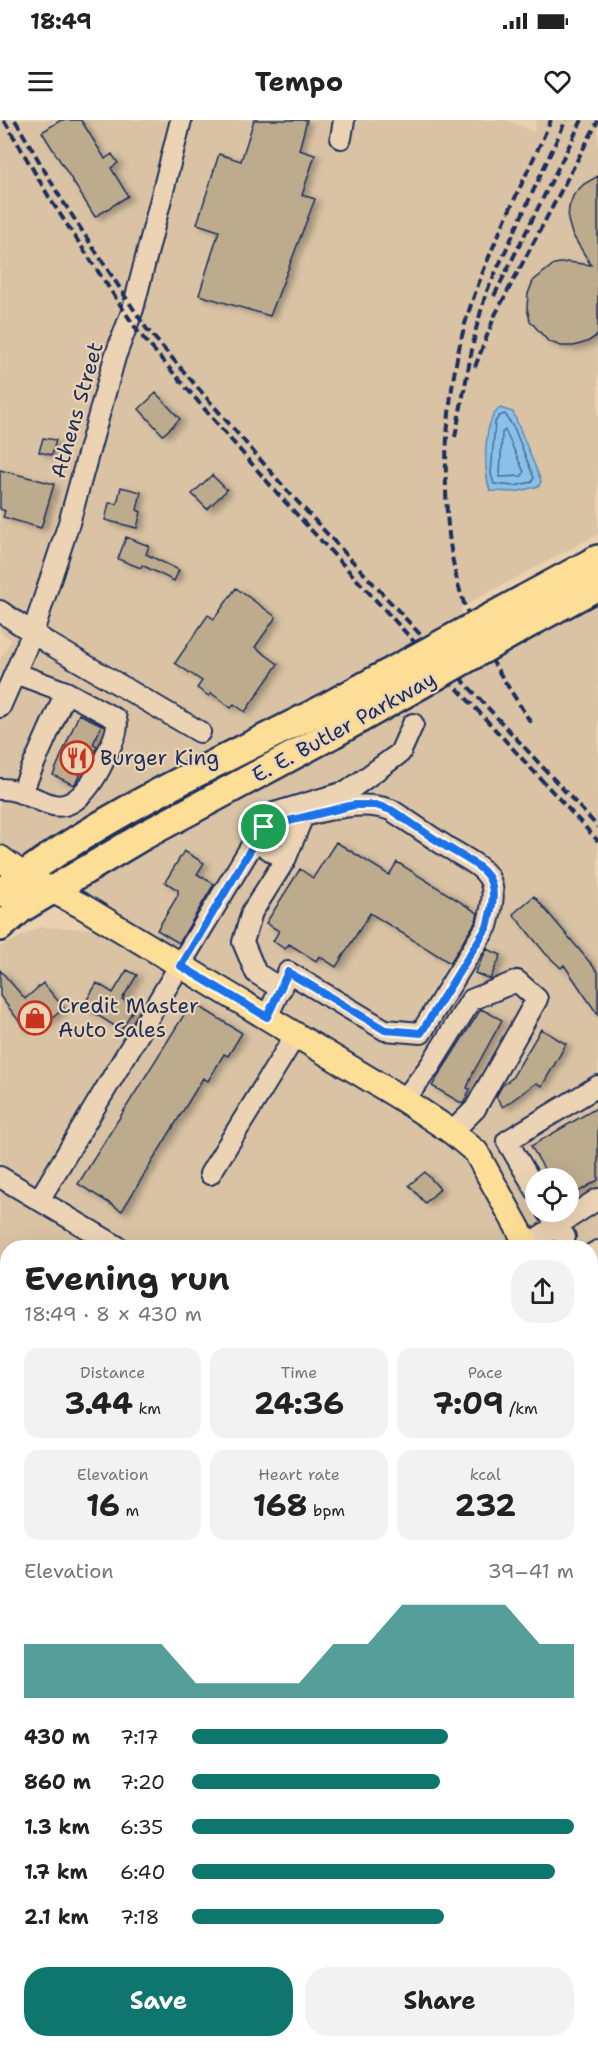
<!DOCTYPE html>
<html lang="en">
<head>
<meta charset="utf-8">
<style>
	body { margin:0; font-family:"Shantell Sans",sans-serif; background:#f2f2f2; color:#222; height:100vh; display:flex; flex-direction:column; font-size:22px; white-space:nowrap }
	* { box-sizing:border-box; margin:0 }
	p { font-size:20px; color:#767676 }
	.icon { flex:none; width:33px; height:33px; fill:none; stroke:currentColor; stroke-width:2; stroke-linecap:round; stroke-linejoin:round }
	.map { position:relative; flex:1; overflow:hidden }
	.details { position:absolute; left:0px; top:1120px; width:598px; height:808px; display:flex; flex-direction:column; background:#fff; border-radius:24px 24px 0 0; box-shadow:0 6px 24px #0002 }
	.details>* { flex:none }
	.tools { position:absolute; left:525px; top:1048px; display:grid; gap:12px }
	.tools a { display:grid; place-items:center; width:54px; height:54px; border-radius:50%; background:#fff; box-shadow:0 6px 24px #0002; font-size:30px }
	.pin { position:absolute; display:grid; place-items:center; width:51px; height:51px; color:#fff; margin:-26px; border:3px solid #fff; border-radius:50%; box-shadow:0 2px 6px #0007 }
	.round { display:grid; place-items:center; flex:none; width:63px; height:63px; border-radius:24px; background:#f2f2f2 }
	.overview { display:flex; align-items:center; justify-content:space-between; height:102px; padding:0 24px }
	h1 { font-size:33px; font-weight:700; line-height:45px }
	.figures { display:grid; grid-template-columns:repeat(3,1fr); gap:9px; height:102px; padding:6px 24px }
	.figures div { display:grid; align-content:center; border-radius:15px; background:#f2f2f2; text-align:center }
	.figures b { font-size:30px; font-weight:700 }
	.figures small { font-size:16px; font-weight:400 }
	.figures p { font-size:16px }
	.chart { height:168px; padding:12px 24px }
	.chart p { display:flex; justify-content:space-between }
	.chart svg { width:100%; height:108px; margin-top:6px; fill:#0f766e; opacity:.7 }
	.action { display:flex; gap:12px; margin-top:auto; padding:12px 24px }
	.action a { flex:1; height:69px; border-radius:24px; background:#0f766e; color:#fff; font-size:24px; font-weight:700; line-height:69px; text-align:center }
	.action a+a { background:#f2f2f2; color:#222 }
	ul { padding:0 24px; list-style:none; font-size:20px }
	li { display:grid; grid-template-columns:96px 72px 1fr; align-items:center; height:45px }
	li i { height:15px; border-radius:8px; background:#0f766e }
	.status { display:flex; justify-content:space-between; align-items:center; height:42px; padding:0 30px; background:#fff; direction:ltr }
	.status svg { height:16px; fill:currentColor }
	header { display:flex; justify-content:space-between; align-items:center; height:78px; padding:0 24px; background:#fff; font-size:27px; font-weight:700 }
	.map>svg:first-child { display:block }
	.built { fill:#d9c3a4; fill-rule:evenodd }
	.water { fill:#8ac1e9; stroke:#5e87b1; stroke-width:1.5 }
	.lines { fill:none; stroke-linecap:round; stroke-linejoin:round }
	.shore { stroke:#476996; stroke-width:1.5 }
	.building { fill:#bdab8e; stroke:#1b2f5e; stroke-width:1.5; filter:url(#shadow) }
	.minor-casing { stroke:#1b2f5e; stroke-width:24 }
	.major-casing { stroke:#1b2f5e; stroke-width:28 }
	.highway-casing { stroke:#1b2f5e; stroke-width:32 }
	.minor { stroke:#ecd3b4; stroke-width:20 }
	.major { stroke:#fdde96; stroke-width:24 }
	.highway { stroke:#fdde96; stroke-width:27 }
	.rail { stroke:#1b2f5e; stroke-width:4; stroke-dasharray:9 4.5; stroke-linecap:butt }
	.highway-bridge-casing { stroke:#1b2f5e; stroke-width:32; stroke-linecap:butt }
	.highway-bridge { stroke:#fdde96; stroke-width:27 }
	.route-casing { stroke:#fff; stroke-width:12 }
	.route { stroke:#1a73e8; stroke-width:8 }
	.labels { text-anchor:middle; stroke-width:4.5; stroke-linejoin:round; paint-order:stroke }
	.street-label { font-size:21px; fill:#1b2f5e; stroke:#ecd3b4 }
	.poi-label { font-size:21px; fill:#1b2f5e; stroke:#ecd3b4; text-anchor:start }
</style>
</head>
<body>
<div class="status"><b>18:49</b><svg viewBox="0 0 49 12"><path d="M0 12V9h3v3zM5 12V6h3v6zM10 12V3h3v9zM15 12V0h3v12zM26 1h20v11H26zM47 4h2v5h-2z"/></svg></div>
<header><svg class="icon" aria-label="menu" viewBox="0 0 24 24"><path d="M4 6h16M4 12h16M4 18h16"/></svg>Tempo<svg class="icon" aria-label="heart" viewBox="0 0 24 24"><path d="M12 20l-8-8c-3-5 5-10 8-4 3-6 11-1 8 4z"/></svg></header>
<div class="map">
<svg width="598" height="1928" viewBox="0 0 598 1928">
	<defs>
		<filter id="shadow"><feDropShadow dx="5" dy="3" stdDeviation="3" flood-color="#0004"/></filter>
	</defs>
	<rect width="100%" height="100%" fill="#ebd1af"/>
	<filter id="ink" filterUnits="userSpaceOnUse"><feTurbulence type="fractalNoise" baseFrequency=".0167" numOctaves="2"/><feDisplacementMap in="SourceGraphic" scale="12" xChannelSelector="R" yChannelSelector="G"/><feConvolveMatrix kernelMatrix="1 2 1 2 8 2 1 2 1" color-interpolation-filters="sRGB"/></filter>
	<g filter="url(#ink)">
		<path class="built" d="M0,0H507L534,12L536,0H598V414L461,487L467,518L598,449V1928H0V1745L7,1741L8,1922H591V1128H8L7,1530L0,1526V827L40,807L96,809L0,744V540L11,520L0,511ZM536,1059H568V1092H536Z"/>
		<path class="water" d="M500,288L513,292L541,361L539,366L516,372L490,371C484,351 482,301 500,288Z"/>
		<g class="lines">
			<path class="shore" d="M505,294L515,310L534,358L532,362L514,366L494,364L491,354L495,302L499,296Z
				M505,310L524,352L522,356L500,357L502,313Z"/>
		</g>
		<path class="building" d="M61,0H81L105,39L112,34L118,43L111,48L128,76L95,97L42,12Z
			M254,0H307L299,30L315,35L302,75L315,79L270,196L199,175L219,111L197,104L219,34L241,41Z
			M598,56V215L587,222L574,226H561L548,221L530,201L527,188L528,174L533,161L554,144L568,142L591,145L572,114L568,100L569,87L574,74L584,64Z
			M156,273L180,299L163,315L139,289Z
			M43,318L56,320L52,335L39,332Z
			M0,350L54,364L41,408L3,397L5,391L0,389Z
			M212,355L227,370L207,389L192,374Z
			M121,367L141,372L137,390L141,392L137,408L105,400L109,383L117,384Z
			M126,417L149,426L146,434L179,450L174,461L142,445L141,448L118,439Z
			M236,468L276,497L255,527L278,544L245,592L234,584L231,588L211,573L209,576L197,568L202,561L175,543L208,495L214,499Z
			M79,594L102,605L93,624L97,626L94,633L74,665L53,655Z
			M336,722L389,755L397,742L478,793L476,801L450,843L370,793L336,847L319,836L316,841L289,824L285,829L273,821L279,811L266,803L300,749L313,758Z
			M184,731L204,743L197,754L214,764L179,823L157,810L178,775V770L165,762Z
			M534,776L598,852V895L564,845L561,848L545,833L513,794Z
			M487,829L501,835L490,859L475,853Z
			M0,850L25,879L43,863L64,888L42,907L35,900L25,909L0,876Z
			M127,850L137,855L122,879L135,887L121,910L83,886L97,863L113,873Z
			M192,882L242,913L228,936L224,934L208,961L203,958L122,1091L78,1064Z
			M481,889L502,900L473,953L467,968L470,969L463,984L432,966Z
			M541,909L566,924L542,966L536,963L503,987L496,977L502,966L512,958Z
			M598,987V1060L568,1078V1059H550L531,1026Z
			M425,1052L440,1069L425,1083L409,1065Z"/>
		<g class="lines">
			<g class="minor-casing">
				<path id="minor" d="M341,18L344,0
					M0,491L48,523L200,612
					M15,553L66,572L21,673
					M0,587L33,512L69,403L115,237L133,189L181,0
					M0,669C19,668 36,681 53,685C78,691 97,656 105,638C110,626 120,611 116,599L66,572
					M255,720L285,740L303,696
					M281,869L256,853L243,822L252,792L285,740
					M267,897L288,852L385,910L421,913L487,806C502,754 487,751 447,727C428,715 410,702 391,690C362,680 330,689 300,697
					M404,980L430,946L471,880L517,861L537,879L475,989L452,1012
					M210,1054L295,916
					M0,1057L120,1128
					M536,1070L507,1021L598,966
					M39,1080L258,715L274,693L348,671L400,633L413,604
					M548,1092L565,1117
					M527,1125L598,1079
					M591,1135L598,1131
					M0,1377L8,1384
					M591,1432L598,1428
					M591,1464L598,1461
					M591,1527L598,1523
					M0,1547L8,1543
					M0,1616L8,1630
					M591,1683L598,1679
					M0,1712L8,1708
					M0,1760L8,1755
					M591,1822L598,1835
					M0,1881L8,1894
					M591,1881L598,1877
					M25,1922L29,1928
					M328,1922L331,1928
					M161,1928L172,1922
					M505,1928L517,1922"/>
			</g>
			<g class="major-casing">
				<path id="major" d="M0,738L23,755L82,786L404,980L452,1012L476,1032L529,1128
					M591,1243L598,1256"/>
			</g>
			<g class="highway-casing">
				<path id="highway" d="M524,479L598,439
					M537,499L598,466
					M0,773C96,698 209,647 317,592
					M0,807L22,788L143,716L333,614"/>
			</g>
			<use href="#minor" class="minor"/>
			<use href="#major" class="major"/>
			<use href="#highway" class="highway"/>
			<path class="rail" d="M4,0L52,82L139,213L277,373L598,721
				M15,0L60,77L146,208L284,367L598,707
				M494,176L582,0
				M475,247L495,195L598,1
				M455,317L476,209L486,173L566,0
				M531,603C509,567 484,532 468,493C433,412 443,261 473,179C494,118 525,59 551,0"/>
			<g class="highway-bridge-casing">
				<path id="highway-bridge" d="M317,592L524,479
					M333,614L537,499"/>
			</g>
			<use href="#highway-bridge" class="highway-bridge"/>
		</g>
	</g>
	<g class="lines" filter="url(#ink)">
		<g class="route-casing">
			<path id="route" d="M354,685H376L391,690C410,702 428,715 447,727C488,752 502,754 487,807L421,913L385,910L288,852L267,897L181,846L264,707Z"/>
		</g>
		<use href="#route" class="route"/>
	</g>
	<defs>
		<g id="restaurant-ring" transform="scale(1.725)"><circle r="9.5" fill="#ecd3b4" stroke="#c8321e" stroke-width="1.5"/><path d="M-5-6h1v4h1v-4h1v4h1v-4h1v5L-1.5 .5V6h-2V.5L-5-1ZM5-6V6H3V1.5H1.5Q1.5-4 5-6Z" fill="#c8321e"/></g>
		<g id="shop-ring" transform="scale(1.725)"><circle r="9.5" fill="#ecd3b4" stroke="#c8321e" stroke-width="1.5"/><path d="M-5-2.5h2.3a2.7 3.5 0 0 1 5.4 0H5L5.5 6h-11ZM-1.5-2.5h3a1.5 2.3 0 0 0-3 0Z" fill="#c8321e"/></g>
	</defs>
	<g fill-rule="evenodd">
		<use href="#restaurant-ring" x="77" y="638"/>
		<use href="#shop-ring" x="35" y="898"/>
	</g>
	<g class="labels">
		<g class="street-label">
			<text transform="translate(77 290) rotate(-74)" y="7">Athens Street</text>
			<text transform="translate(344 607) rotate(-29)" y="7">E. E. Butler Parkway</text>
		</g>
		<g class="poi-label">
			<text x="100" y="645">Burger King</text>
			<text x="58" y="893">Credit Master<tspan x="58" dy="24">Auto Sales</tspan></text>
		</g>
	</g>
</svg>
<div class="tools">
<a><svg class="icon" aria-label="locate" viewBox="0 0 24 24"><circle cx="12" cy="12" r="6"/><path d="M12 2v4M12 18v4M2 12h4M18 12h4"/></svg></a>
</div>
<div class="pin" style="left:264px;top:707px;background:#1e9e55"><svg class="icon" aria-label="arrive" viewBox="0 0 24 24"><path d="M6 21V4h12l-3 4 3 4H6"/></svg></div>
<section class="details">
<div class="overview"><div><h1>Evening run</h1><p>18:49 · 8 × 430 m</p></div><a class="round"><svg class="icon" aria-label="share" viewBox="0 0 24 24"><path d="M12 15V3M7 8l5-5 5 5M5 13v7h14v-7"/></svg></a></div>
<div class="figures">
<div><p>Distance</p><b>3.44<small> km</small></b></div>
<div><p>Time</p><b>24:36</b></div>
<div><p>Pace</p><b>7:09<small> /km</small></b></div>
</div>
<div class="figures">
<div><p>Elevation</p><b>16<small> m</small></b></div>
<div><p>Heart rate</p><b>168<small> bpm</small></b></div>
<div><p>kcal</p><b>232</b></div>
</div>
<div class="chart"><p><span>Elevation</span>39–41 m</p>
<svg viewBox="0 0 160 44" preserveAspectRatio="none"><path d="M0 44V22L10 22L20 22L30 22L40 22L50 38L60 38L70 38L80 38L90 22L100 22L110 6L120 6L130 6L140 6L150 22L160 22V44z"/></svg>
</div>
<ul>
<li><b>430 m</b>7:17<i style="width:67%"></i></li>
<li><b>860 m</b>7:20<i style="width:65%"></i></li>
<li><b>1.3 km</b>6:35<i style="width:100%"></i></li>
<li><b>1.7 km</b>6:40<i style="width:95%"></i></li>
<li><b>2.1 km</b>7:18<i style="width:66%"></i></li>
</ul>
<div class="action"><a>Save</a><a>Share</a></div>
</section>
</div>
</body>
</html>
